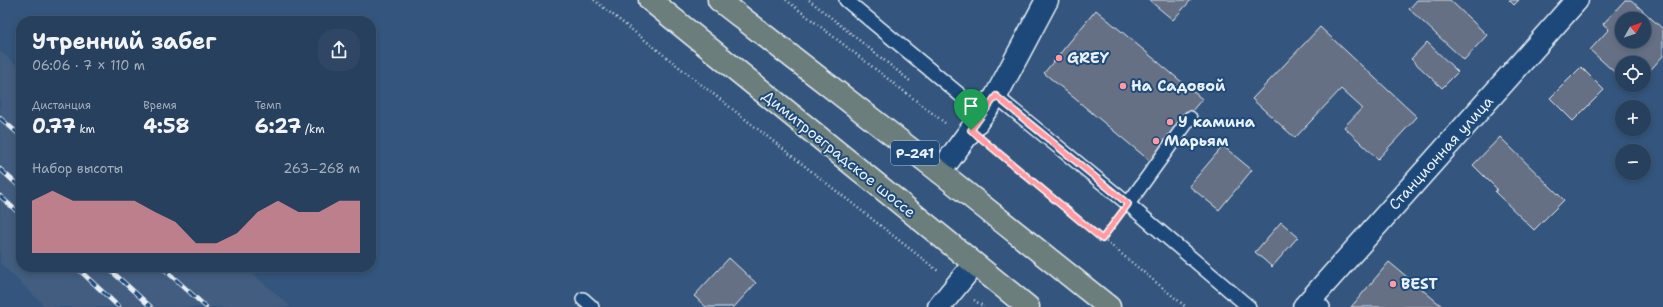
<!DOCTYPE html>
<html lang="ru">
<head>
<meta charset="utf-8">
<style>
	body { margin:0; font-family:"Shantell Sans",sans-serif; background:#2f4764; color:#f1f3f6; height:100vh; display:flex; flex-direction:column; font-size:15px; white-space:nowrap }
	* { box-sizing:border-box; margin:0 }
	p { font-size:13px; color:#a4afbc }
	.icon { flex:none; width:22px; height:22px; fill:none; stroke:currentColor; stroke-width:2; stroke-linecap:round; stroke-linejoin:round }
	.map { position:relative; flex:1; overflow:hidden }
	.side { position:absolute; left:16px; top:16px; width:360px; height:256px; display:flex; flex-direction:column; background:#27405e; border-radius:16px; box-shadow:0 2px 6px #0003,0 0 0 1px #435973 }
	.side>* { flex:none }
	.needle { width:26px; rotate:50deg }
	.tools { position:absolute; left:1615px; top:12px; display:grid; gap:8px }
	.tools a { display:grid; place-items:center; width:36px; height:36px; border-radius:50%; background:#27405e; box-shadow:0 2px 6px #0003,0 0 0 1px #435973; font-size:20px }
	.pin { position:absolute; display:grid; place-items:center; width:34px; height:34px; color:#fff; margin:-41px -17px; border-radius:50% 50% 50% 0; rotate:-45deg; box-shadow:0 0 4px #0007 }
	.pin .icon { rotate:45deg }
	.round { display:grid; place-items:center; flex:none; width:42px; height:42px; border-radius:16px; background:#2f4764 }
	.head { display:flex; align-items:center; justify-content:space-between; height:68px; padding:0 16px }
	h1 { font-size:22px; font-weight:700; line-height:30px }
	.figures { display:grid; grid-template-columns:repeat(3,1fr); gap:6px; height:68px; padding:4px 16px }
	.figures div { display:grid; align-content:center }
	.figures b { font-size:20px; font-weight:700 }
	.figures small { font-size:11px; font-weight:400 }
	.figures p { font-size:11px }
	.chart { height:112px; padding:8px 16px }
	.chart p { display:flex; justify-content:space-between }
	.chart svg { width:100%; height:72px; margin-top:4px; fill:#ff9aa2; opacity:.7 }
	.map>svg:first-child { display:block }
	.built { fill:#435d7f }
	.building { fill:#656f85; stroke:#e8f1f8; fill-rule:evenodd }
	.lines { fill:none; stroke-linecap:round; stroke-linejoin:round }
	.lane-casing { stroke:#e8f1f8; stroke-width:16 }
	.street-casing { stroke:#e8f1f8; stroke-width:25 }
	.highway-casing { stroke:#e8f1f8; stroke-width:25 }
	.path { stroke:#e8f1f8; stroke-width:2.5; stroke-dasharray:1 3; stroke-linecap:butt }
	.lane { stroke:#1f4a7a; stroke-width:13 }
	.street { stroke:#1f4a7a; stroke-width:22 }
	.highway { stroke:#6c7e7c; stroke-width:22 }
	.rail-casing { stroke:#e8f1f8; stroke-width:4.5 }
	.rail { stroke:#1f4a7a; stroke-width:3; stroke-dasharray:9; stroke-linecap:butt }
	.route-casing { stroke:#fff; stroke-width:8 }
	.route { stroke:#ff9aa2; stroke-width:5 }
	.poi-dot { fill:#ff9aa2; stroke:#1f4a7a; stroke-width:1.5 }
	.labels { text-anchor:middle; stroke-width:4; stroke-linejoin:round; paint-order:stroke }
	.shield { fill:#1f4a7a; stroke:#acbfd2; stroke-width:1 }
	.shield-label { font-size:14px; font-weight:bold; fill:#e8f1f8 }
	.poi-label { font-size:15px; font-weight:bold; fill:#e8f1f8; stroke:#1f4a7a; text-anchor:start }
	.street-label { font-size:15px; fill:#e8f1f8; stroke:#1f4a7a }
</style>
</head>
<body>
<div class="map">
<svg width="1663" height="307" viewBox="0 0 1663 307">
	<rect width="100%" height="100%" fill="#34557d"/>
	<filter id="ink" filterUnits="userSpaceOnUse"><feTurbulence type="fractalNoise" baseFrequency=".025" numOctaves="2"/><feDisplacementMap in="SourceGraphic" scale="8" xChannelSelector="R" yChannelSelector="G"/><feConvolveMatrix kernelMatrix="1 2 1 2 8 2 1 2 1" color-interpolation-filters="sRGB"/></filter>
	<g filter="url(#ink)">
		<path class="built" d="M0,51L21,69V267H245L291,307H46L0,263Z"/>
		<path class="building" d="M1149,0H1191L1173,20Z
			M1417,0H1450L1487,35L1464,60L1409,9Z
			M1509,0H1519L1514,5Z
			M1625,0H1631L1663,29V56L1644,77V63H1622V79L1590,50L1609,29L1603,24ZM1622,19H1644V41H1622Z
			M1096,10L1202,99L1150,161L1044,73Z
			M1320,27L1417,117L1378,159L1344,127L1362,108L1341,89L1295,138L1252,99Z
			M1427,42L1458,72L1442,88L1411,59Z
			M1581,67L1604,90L1573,121L1550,98Z
			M1628,85H1637L1633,89Z
			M1500,137L1564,200L1534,230L1495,192L1497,189L1473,165Z
			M1223,146L1252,170L1219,210L1189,186Z
			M1281,222L1298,237L1272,267L1255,252Z
			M729,258L756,283L734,307H706L694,296Z
			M1389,262L1443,307H1351Z"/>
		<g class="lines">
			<g class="lane-casing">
				<path id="lane" d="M846,0L983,114
					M996,96L1128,204L1249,307
					M1128,204L1190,118
					M1312,298L1323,307
					M583,299L592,307"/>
			</g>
			<g class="street-casing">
				<path id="street" d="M940,172L996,96L1047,0
					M939,307L974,264
					M1304,307L1577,0"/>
			</g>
			<g class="highway-casing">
				<path id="highway" d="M650,0L1028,307
					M719,0L940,172L1109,307"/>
			</g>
			<path class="path" d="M594,0L938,271
				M786,0L945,123
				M809,0L910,81
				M989,145L1186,307
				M1102,239L1117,219
				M974,300L984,307"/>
			<use href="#lane" class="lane"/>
			<use href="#street" class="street"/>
			<use href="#highway" class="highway"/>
			<g class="rail-casing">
				<path id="rail" d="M0,118L21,136
					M0,169L21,188
					M0,196L21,215
					M76,267L119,307
					M107,267L151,307
					M162,267L206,307"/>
			</g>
			<use href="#rail" class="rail"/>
		</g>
	</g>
	<g class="lines" filter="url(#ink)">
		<g class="route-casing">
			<path id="route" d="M996,96L1128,204L1102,239L971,130Z"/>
		</g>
		<use href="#route" class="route"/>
	</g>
	<g class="poi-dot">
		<circle cx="1059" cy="58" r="4"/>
		<circle cx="1123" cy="86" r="4"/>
		<circle cx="1170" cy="122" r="4"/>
		<circle cx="1156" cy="141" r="4"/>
		<circle cx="1393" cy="284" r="4"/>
	</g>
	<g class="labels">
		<rect class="shield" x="891" y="141" width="48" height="24" rx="3"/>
		<g class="shield-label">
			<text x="915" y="158">Р-241</text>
		</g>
		<g class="poi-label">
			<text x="1067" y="63">GREY</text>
			<text x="1131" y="91">На Садовой</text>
			<text x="1178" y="127">У камина</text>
			<text x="1164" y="146">Марьям</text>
			<text x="1401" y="289">BEST</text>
		</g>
		<g class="street-label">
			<text transform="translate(1441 153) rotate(-48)" y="5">Станционная улица</text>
			<text transform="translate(839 154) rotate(39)" y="5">Димитровградское шоссе</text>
		</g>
	</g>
</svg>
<div class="tools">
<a><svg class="needle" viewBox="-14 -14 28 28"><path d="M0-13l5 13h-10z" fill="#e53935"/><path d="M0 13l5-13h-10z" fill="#a4afbc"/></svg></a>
<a><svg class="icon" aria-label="locate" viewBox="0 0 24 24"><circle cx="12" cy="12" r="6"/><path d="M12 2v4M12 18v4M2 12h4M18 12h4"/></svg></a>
<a>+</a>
<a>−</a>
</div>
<div class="pin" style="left:971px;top:130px;background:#1e9e55"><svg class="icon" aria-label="arrive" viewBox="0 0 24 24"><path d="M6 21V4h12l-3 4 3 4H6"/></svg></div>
<section class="side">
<div class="head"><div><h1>Утренний забег</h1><p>06:06 · 7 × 110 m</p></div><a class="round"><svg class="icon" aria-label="share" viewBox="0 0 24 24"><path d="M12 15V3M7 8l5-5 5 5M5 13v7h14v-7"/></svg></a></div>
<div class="figures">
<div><p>Дистанция</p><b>0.77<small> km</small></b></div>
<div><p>Время</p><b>4:58</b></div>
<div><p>Темп</p><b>6:27<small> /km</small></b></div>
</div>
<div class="chart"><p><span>Набор высоты</span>263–268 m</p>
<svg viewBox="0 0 160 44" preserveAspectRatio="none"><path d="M0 44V12L10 6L20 12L30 12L40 12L50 12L60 19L70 25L80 38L90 38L100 32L110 19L120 12L130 19L140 19L150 12L160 12V44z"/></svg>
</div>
</section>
</div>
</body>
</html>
